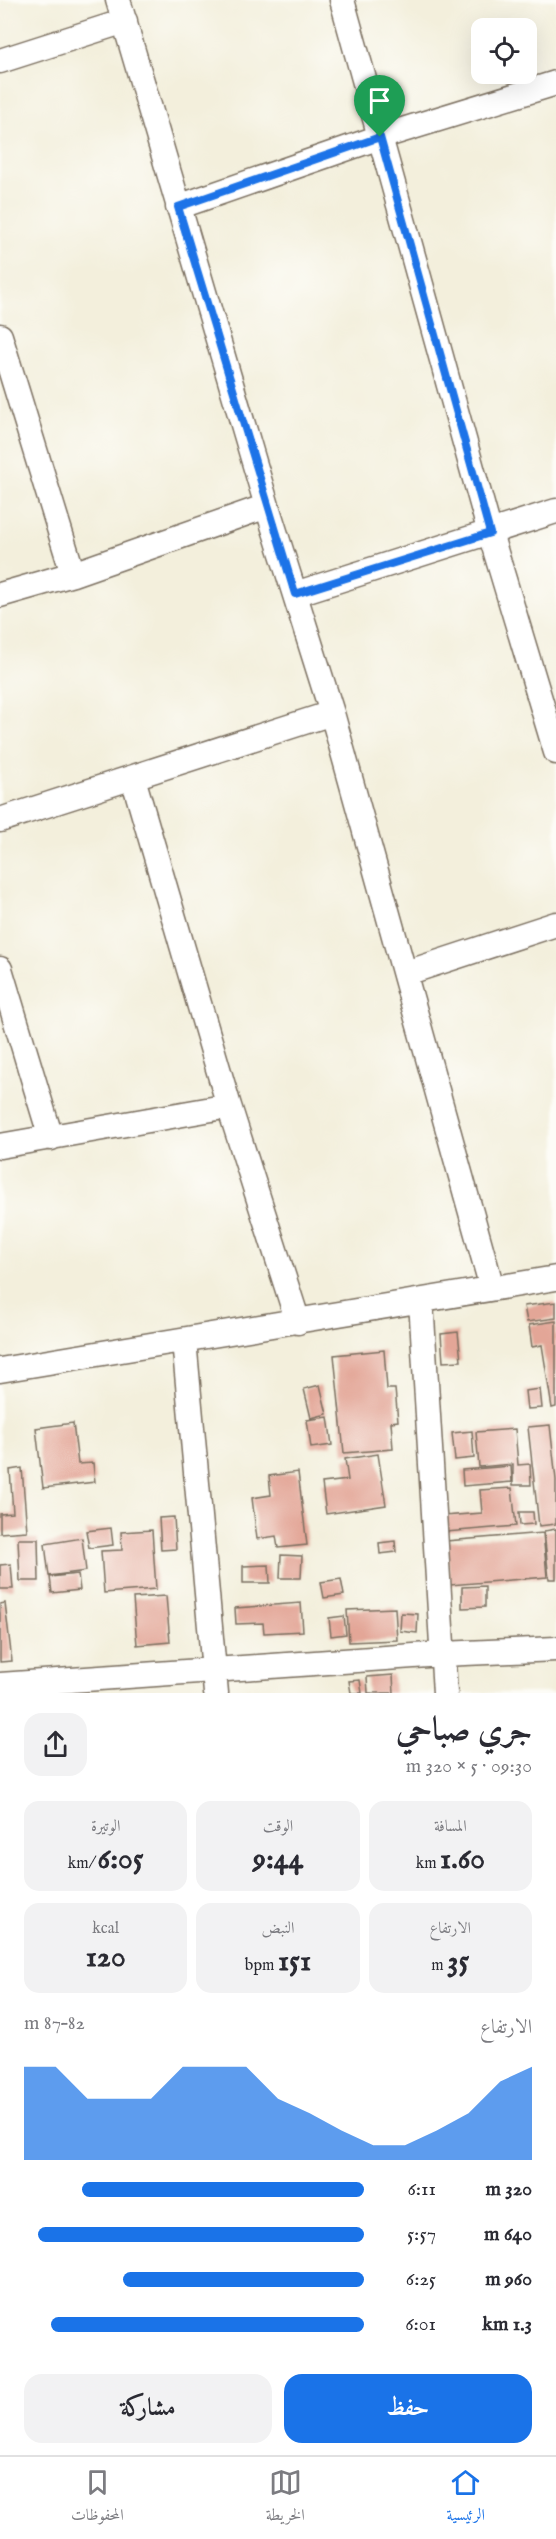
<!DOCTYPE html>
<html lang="ar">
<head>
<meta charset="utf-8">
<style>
	body { margin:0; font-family:"IM FELL English",Amiri,serif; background:#f2f2f3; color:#2b2b33; direction:rtl; height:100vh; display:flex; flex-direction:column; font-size:22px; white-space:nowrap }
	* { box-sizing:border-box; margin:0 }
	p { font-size:20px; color:#7c7c81 }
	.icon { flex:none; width:33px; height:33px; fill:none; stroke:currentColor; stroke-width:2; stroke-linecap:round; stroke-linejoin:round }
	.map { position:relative; height:1693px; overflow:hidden; direction:ltr }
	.side { display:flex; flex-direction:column; background:#fff; flex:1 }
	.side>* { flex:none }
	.tools { position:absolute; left:471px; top:18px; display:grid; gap:12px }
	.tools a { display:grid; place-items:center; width:66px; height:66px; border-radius:12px; background:#fff; box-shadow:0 6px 24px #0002; font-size:30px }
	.pin { position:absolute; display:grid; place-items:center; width:51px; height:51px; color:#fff; margin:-62px -26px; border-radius:50% 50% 50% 0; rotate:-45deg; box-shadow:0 0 6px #0007 }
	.pin .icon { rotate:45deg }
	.round { display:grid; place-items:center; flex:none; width:63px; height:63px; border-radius:18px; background:#f2f2f3 }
	.headline { display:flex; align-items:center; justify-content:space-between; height:102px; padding:0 24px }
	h1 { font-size:33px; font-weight:800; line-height:45px }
	.metrics { display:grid; grid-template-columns:repeat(3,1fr); gap:9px; height:102px; padding:6px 24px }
	.metrics div { display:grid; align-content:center; border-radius:15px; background:#f2f2f3; text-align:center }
	.metrics b { font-size:30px; font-weight:800 }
	.metrics small { font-size:16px; font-weight:400 }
	.metrics p { font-size:16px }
	.chart { height:168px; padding:12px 24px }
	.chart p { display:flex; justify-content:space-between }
	.chart svg { width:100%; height:108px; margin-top:6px; fill:#1a73e8; opacity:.7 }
	.action { display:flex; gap:12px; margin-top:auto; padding:12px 24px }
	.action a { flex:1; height:69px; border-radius:18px; background:#1a73e8; color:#fff; font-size:24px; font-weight:800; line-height:69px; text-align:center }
	.action a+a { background:#f2f2f3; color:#2b2b33 }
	ul { padding:0 24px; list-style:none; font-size:20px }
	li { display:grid; grid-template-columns:96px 72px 1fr; align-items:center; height:45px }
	li i { height:15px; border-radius:8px; background:#1a73e8 }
	.tabs { display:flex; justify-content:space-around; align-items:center; height:84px; border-top:2px solid #e1e1e2; background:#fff; font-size:16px; color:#7c7c81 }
	.tabs a { display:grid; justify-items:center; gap:3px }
	.tabs .selected { color:#1a73e8 }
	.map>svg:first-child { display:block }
	.building { fill:#e3a697 }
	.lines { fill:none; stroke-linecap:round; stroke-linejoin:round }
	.minor-casing { stroke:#7b6f60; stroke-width:27 }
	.minor { stroke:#fff; stroke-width:24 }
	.route-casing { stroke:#fff; stroke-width:12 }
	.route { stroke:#1a73e8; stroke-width:8 }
</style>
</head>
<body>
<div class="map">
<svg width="556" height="1693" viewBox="0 0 556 1693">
	<rect width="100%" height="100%" fill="#fdfcf7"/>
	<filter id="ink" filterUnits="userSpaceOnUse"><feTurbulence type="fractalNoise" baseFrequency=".0167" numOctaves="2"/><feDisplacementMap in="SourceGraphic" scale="12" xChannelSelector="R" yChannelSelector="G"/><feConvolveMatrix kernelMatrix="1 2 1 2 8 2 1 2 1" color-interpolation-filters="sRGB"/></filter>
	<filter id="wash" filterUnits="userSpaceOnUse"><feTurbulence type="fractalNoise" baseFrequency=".008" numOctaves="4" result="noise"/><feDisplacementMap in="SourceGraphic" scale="24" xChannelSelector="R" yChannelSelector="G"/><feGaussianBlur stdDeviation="1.35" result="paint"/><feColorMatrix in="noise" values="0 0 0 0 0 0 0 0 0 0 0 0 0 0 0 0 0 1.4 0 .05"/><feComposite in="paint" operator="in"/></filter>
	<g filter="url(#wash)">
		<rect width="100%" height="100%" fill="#f3efdc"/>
		<g id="blocks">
			<path class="building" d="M556,1302V1318L527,1322L524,1306Z
				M556,1321V1407L552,1408L542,1345L532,1347L529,1325Z
				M458,1332L461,1361L443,1362L441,1334Z
				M384,1350L387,1389H395L398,1421L391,1422L393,1449L344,1453L334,1355Z
				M320,1385L327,1414L311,1418L304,1389Z
				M540,1389L542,1408L527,1409L525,1391Z
				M328,1417L332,1445L311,1448L307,1420Z
				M73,1423L78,1464L93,1463L95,1482L43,1488L36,1428Z
				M550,1425L556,1480V1524L539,1526L528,1427Z
				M515,1429L518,1465L530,1464L531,1485H513V1464L479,1467L476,1432Z
				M472,1431L474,1458L455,1460L452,1433Z
				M378,1454L386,1505L326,1514L322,1483L348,1480L345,1459Z
				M511,1466L512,1482L463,1486L462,1470Z
				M22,1468L27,1531L0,1533V1514L13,1513L10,1470Z
				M298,1472L307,1545L278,1548L276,1536L257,1539L252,1498L271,1495L269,1476Z
				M512,1488L516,1526L446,1532L444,1516L482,1513L480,1490Z
				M519,1512H533L534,1524L520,1525Z
				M174,1517L176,1549L161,1550L159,1518Z
				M111,1528L113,1545L89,1548L86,1531Z
				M556,1529V1579H549L544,1531Z
				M152,1530L156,1589L104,1593L101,1551L122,1550L121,1532Z
				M543,1533L547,1577L450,1585L446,1541Z
				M82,1538L86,1571L49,1576L45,1544Z
				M18,1539H38L39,1581H20Z
				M395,1541L396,1552L380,1554L379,1543Z
				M281,1555L302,1556L301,1578H280Z
				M11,1564L13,1589H0V1565Z
				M269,1565L270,1583H243V1566Z
				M78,1574L80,1590L52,1593L50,1577Z
				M341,1579L344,1595L324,1598L321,1582Z
				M485,1586V1607L462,1608V1587Z
				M166,1596L170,1642L137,1645L133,1598Z
				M5,1603L12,1661L0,1662V1604Z
				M301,1603L303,1631L264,1633L263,1623L236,1624L235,1608Z
				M395,1608L397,1640L349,1642L347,1610Z
				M401,1613L418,1614L417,1633L400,1631Z
				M344,1616L346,1634L331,1636L329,1618Z
				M393,1675L394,1693H368L367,1677Z
				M360,1680L362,1693H351L349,1681Z"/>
		</g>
	</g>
	<g filter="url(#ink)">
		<use href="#blocks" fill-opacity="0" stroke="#7b6f60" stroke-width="1.5"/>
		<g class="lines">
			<g class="minor-casing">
				<path id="minor" d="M118,0L267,506L332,713L492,1288
					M342,0L490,533L556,752
					M0,61L125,21
					M178,207L380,137L556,83
					M0,336L73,574
					M295,594L556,511
					M0,595L73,574L267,506
					M133,778L229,1106
					M0,820L332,713
					M0,969L51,1138
					M406,973L556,924
					M0,1146L229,1106L298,1322
					M421,1301L445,1693
					M184,1340L216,1693
					M0,1370L556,1278
					M0,1685L442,1654L556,1649"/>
			</g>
			<use href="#minor" class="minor"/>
		</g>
	</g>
	<g class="lines" filter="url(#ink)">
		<g class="route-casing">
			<path id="route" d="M380,137L490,533L295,594L178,207Z"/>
		</g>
		<use href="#route" class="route"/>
	</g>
</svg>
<div class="tools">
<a><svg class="icon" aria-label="locate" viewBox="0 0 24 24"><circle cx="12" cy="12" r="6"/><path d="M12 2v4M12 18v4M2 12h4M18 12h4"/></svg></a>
</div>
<div class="pin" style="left:380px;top:137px;background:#1e9e55"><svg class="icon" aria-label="arrive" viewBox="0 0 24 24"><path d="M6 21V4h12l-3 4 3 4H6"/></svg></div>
</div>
<section class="side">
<div class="headline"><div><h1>جري صباحي</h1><p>09:30 · 5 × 320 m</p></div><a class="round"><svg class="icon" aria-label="share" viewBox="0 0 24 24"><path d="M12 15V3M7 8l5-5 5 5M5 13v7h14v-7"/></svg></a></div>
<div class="metrics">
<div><p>المسافة</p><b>1.60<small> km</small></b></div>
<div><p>الوقت</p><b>9:44</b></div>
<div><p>الوتيرة</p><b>6:05<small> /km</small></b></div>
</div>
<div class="metrics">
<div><p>الارتفاع</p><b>35<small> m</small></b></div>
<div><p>النبض</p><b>151<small> bpm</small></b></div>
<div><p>kcal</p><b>120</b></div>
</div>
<div class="chart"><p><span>الارتفاع</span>82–87 m</p>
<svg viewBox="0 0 160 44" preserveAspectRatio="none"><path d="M0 44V6L10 6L20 19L30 19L40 19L50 6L60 6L70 6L80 19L90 25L100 32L110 38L120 38L130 32L140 25L150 12L160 6V44z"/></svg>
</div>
<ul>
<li><b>320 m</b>6:11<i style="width:83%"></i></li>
<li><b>640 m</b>5:57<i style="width:96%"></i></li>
<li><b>960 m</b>6:25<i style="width:71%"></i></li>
<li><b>1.3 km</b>6:01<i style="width:92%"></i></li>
</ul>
<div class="action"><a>حفظ</a><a>مشاركة</a></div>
</section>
<nav class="tabs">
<a class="selected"><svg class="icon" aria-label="home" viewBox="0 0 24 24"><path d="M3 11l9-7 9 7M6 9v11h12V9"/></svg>الرئيسية</a>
<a><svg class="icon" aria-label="map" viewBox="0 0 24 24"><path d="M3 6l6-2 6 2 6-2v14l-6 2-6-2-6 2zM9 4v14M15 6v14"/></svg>الخريطة</a>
<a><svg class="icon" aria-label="saved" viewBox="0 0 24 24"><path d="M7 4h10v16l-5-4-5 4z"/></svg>المحفوظات</a>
</nav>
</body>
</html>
